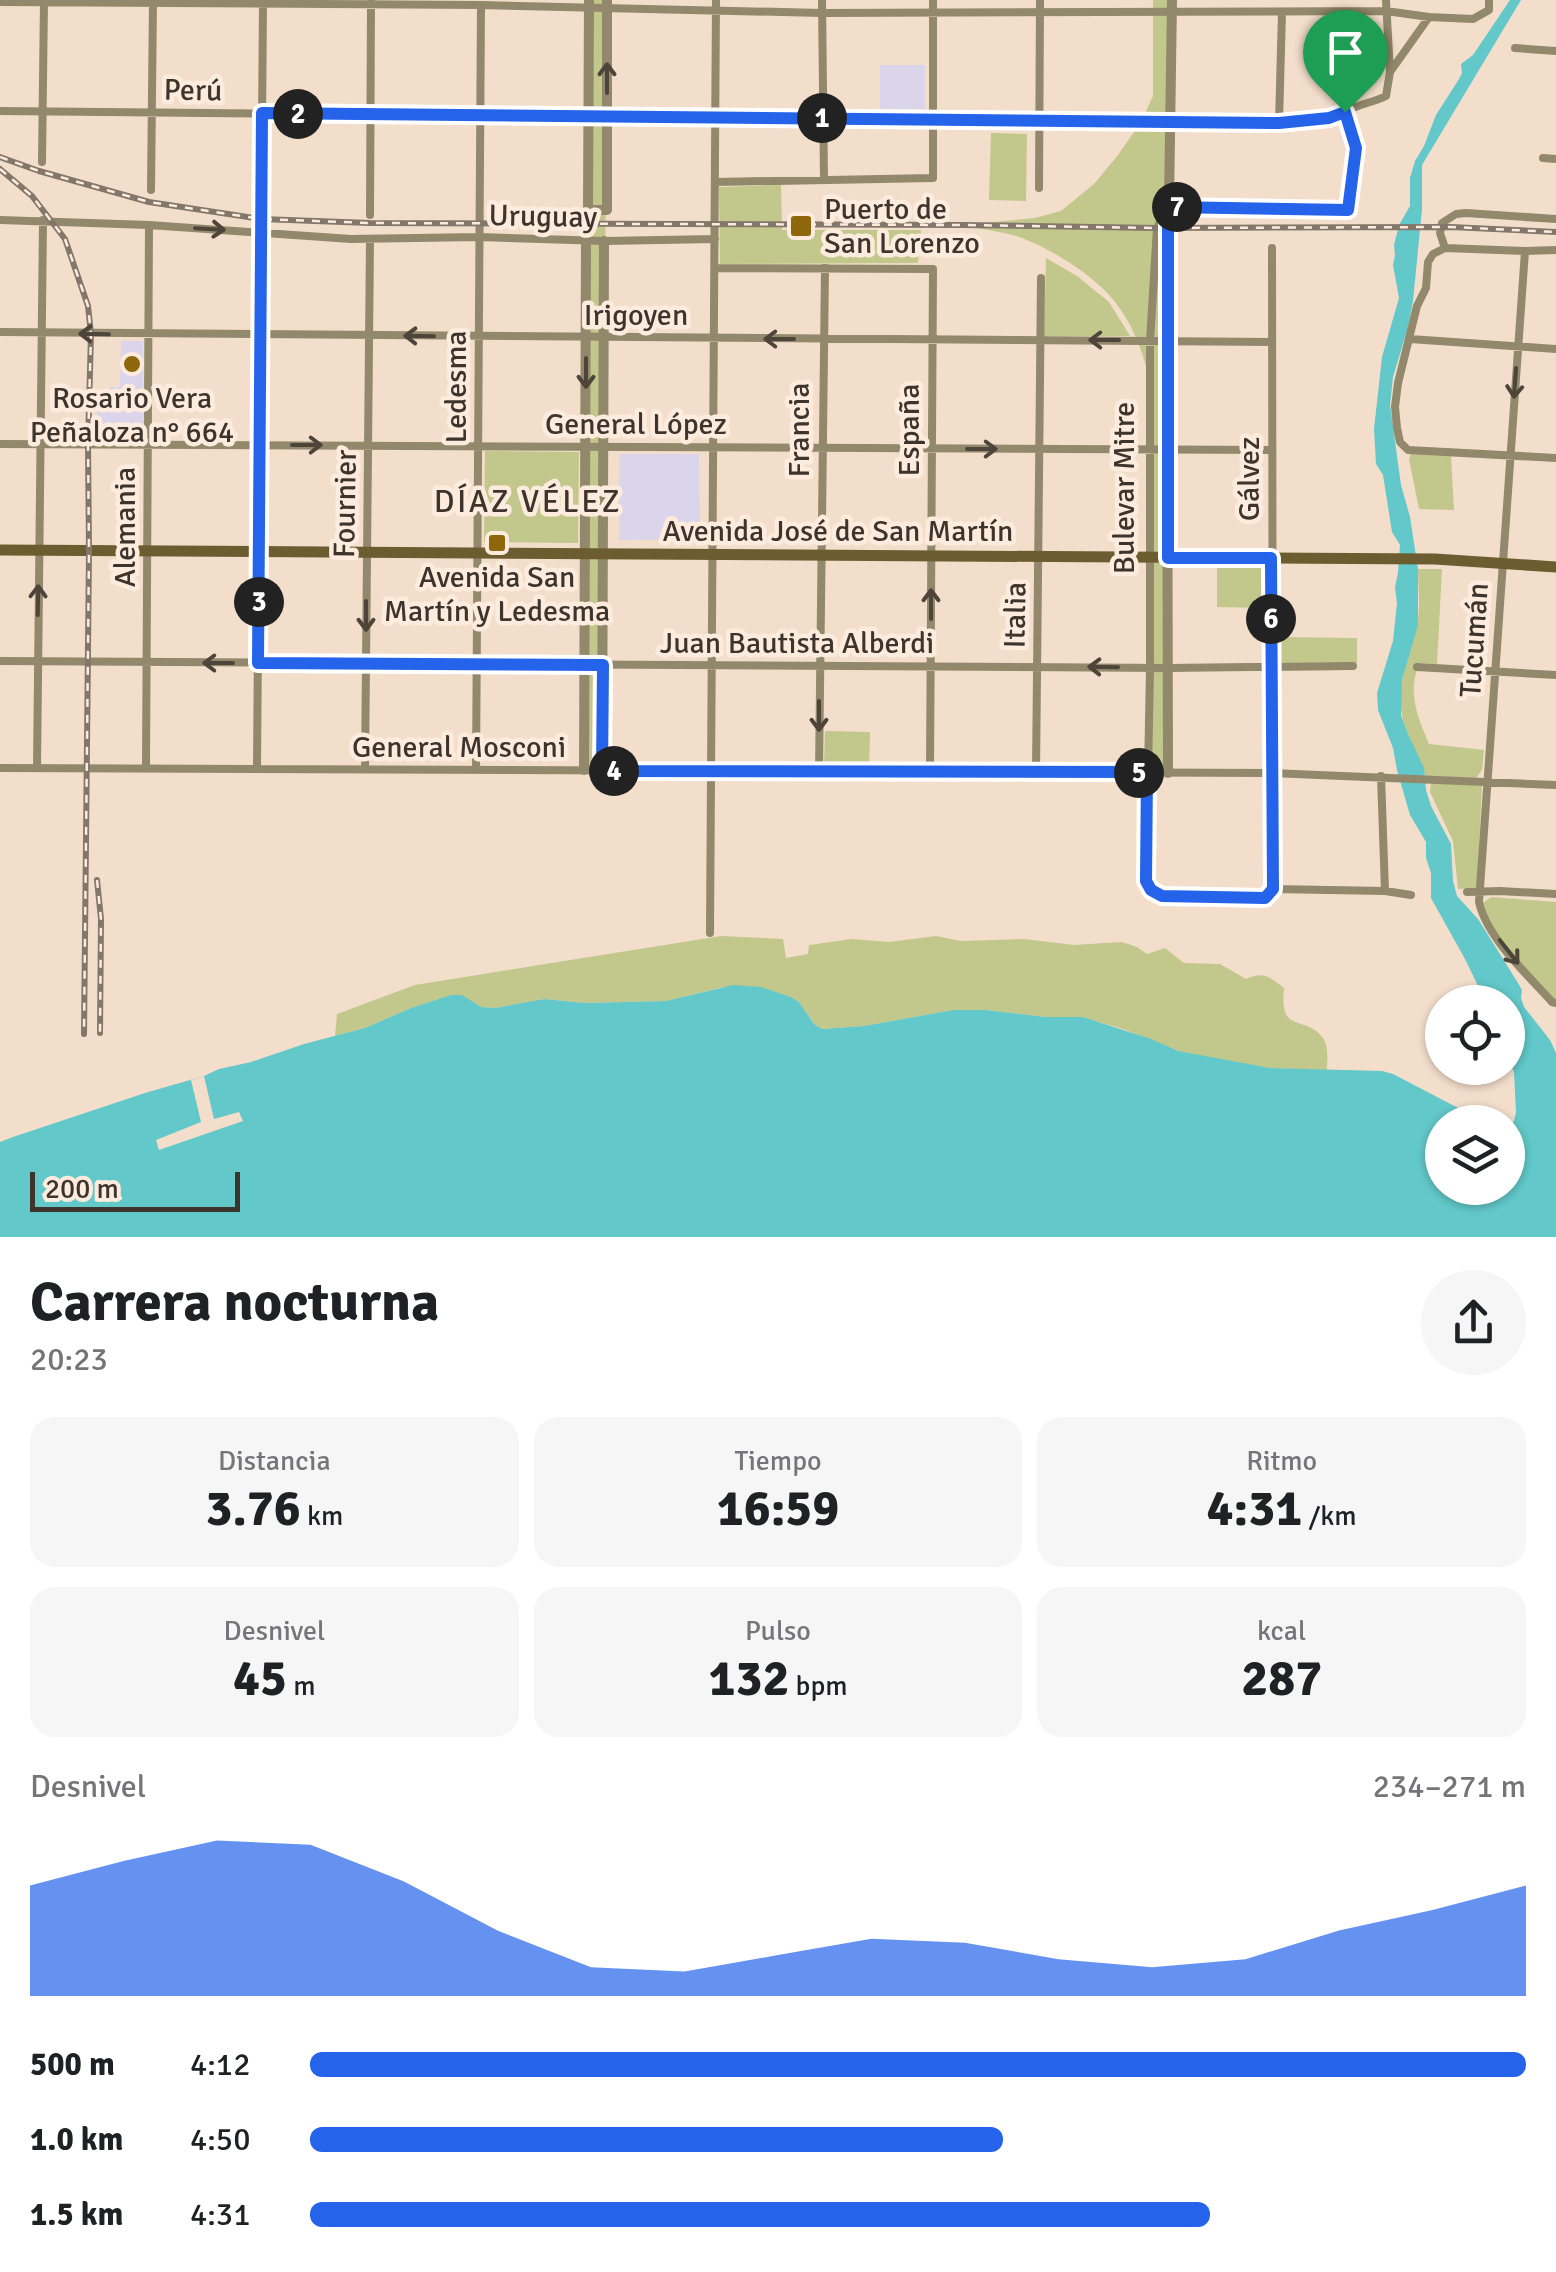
<!DOCTYPE html>
<html lang="es">
<head>
<meta charset="utf-8">
<style>
	body { margin:0; font-family:Signika,sans-serif; background:#f6f6f6; color:#202124; height:100vh; display:flex; flex-direction:column; font-size:38px; white-space:nowrap }
	* { box-sizing:border-box; margin:0 }
	p { font-size:32px; color:#757577 }
	.icon { flex:none; width:55px; height:55px; fill:none; stroke:currentColor; stroke-width:2; stroke-linecap:round; stroke-linejoin:round }
	.map { position:relative; height:1237px; overflow:hidden }
	.sheet { display:flex; flex-direction:column; background:#fff; flex:1 }
	.sheet>* { flex:none }
	.controls { position:absolute; left:1425px; top:985px; display:grid; gap:20px }
	.controls a { display:grid; place-items:center; width:100px; height:100px; border-radius:50%; background:#fff; box-shadow:0 2px 8px #0004; font-size:50px }
	.scale { position:absolute; left:30px; bottom:25px; width:210px; box-sizing:border-box; padding-left:10px; border:5px solid #3c342d; border-top:0; font-size:28px; line-height:35px; white-space:nowrap; color:#3c342d; -webkit-text-stroke:8px #fdecdd; paint-order:stroke }
	.pin { position:absolute; display:grid; place-items:center; width:85px; height:85px; color:#fff; margin:-102px -42px; border-radius:50% 50% 50% 0; rotate:-45deg; box-shadow:0 0 10px #0007 }
	.pin .icon { rotate:45deg }
	.km { position:absolute; width:50px; height:50px; margin:-25px; border-radius:50%; background:#222; color:#fff; font-size:28px; line-height:50px; text-align:center }
	.round { display:grid; place-items:center; flex:none; width:105px; height:105px; border-radius:52px; background:#f6f6f6 }
	.headline { display:flex; align-items:center; justify-content:space-between; height:170px; padding:0 30px }
	h1 { font-size:55px; font-weight:800; line-height:75px }
	.metrics { display:grid; grid-template-columns:repeat(3,1fr); gap:15px; height:170px; padding:10px 30px }
	.metrics div { display:grid; align-content:center; border-radius:25px; background:#f6f6f6; text-align:center }
	.metrics b { font-size:50px; font-weight:800 }
	.metrics small { font-size:28px; font-weight:400 }
	.metrics p { font-size:28px }
	.chart { height:280px; padding:20px 30px }
	.chart p { display:flex; justify-content:space-between }
	.chart svg { width:100%; height:180px; margin-top:10px; fill:#2563eb; opacity:.7 }
	ul { padding:0 30px; list-style:none; font-size:32px }
	li { display:grid; grid-template-columns:160px 120px 1fr; align-items:center; height:75px }
	li i { height:25px; border-radius:12px; background:#2563eb }
	.map>svg:first-child { display:block }
	.education { fill:#dad5ea }
	.green { fill:#c2c78b }
	.water { fill:#62c8c9 }
	.pier { fill:#f3decb }
	.lines { fill:none; stroke-linecap:round; stroke-linejoin:round }
	.minor { stroke:#92886b; stroke-width:8 }
	.tertiary { stroke:#92886b; stroke-width:10 }
	.secondary { stroke:#6c5d31; stroke-width:11 }
	.rail-casing { stroke:#83766a; stroke-width:6 }
	.rail { stroke:#fdecdd; stroke-width:2.5; stroke-dasharray:8; stroke-linecap:butt }
	.oneway { stroke:#4d4539 }
	.route-casing { stroke:#fff; stroke-width:20 }
	.route { stroke:#2563eb; stroke-width:12 }
	.poi-dot { fill:#8e660b; stroke:#fdecdd; stroke-width:4 }
	.labels { text-anchor:middle; stroke-width:9; stroke-linejoin:round; paint-order:stroke }
	.street-label { font-size:30px; fill:#3c342d; stroke:#fdecdd }
	.poi-label { font-size:30px; fill:#3c342d; stroke:#fdecdd }
	.neighbourhood-label { font-size:32px; letter-spacing:2.5px; fill:#3c342d; stroke:#fdecdd }
</style>
</head>
<body>
<div class="map">
<svg width="1556" height="1237" viewBox="0 0 1556 1237">
	<rect width="100%" height="100%" fill="#f3decb"/>
	<path class="education" d="M880,65H925V109H880Z
		M121,341H143V431H101V421H97V406H110V387H120Z
		M619,454H699L700,539L619,540Z"/>
	<path class="green" d="M589,0H607L602,771L584,770Z
		M1153,0H1172L1168,773L1147,772L1150,385C1145,357 1135,329 1118,306C1099,278 1048,246 1016,236C999,231 980,229 963,225L1035,218L1061,211L1094,184L1118,155L1141,122L1153,96Z
		M991,133L1027,134L1026,201L989,200Z
		M781,185L782,230H921L918,263L720,264L719,187Z
		M1046,258L1077,276L1109,302L1130,336H1044Z
		M485,451L579,452L578,543L484,542Z
		M1411,453L1451,456L1454,510L1419,509L1409,459Z
		M1217,565H1266V608L1217,607Z
		M1418,569H1442L1437,664L1420,663C1406,691 1418,718 1429,744L1484,750L1482,770L1476,778L1425,776C1418,753 1404,733 1401,709C1397,679 1412,653 1417,624C1421,607 1418,587 1418,569Z
		M1274,637L1357,638V663L1275,664Z
		M825,731L870,732L869,767H824Z
		M1431,782L1482,784L1477,888L1458,889L1453,841L1430,792Z
		M1491,897L1556,902V1002H1552C1532,977 1488,933 1483,903Z
		M721,936L783,939L786,958L808,954L809,945L852,939L889,942L936,936L961,941L1024,939L1074,945L1122,942L1137,947L1147,954L1165,948L1184,963L1220,964L1246,979C1263,971 1270,977 1284,988C1279,1036 1304,1013 1323,1038C1329,1047 1327,1060 1327,1070L1270,1068L1205,1057L1178,1051L1123,1029L1082,1017H1046L985,1010H953L864,1026L821,1029L814,1024L799,1002L791,997L773,991L723,987L666,1001L585,1003L544,999L495,1008L481,1007L451,995L411,1008L365,1028L335,1036L337,1014L415,985Z"/>
	<path class="water" d="M1510,0H1521L1422,165V209L1413,301L1408,327L1393,377L1390,405L1401,485L1410,517L1418,569V625L1402,680L1401,715L1408,734L1424,768L1426,790L1431,806L1451,844L1453,881L1457,896L1478,919L1518,983L1522,990L1521,998L1524,1007L1550,1040L1556,1053V1237H0V1142L13,1137L145,1093L204,1076L219,1069L251,1062L304,1044L365,1028L411,1008L451,995H462L481,1007L495,1008L544,999L585,1003L666,1001L733,985L761,987L791,997L799,1002L814,1024L822,1029L864,1026L953,1010H985L1046,1017H1083L1151,1039L1178,1051L1270,1068L1382,1071L1393,1074L1485,1122H1442V1188H1508V1127L1514,1121L1516,1112L1514,1072L1508,1059V1002H1475L1481,1000L1482,994L1465,959L1431,898V873L1426,858V842L1410,815L1397,770L1393,748L1378,710L1377,693L1393,641L1397,603L1395,587L1398,573L1400,545L1392,532L1383,475L1376,464L1374,429L1382,357L1399,298L1393,265L1395,255L1394,245L1399,225L1410,206V178L1415,161L1424,146L1436,115L1459,79L1462,73L1461,64L1473,55Z"/>
	<path class="pier" d="M204,1076L214,1119L239,1112L243,1121L159,1150L156,1140L201,1122L191,1080Z"/>
	<g class="lines">
		<path class="minor" d="M822,0L824,179
			M1386,0L1390,72L1386,96C1372,103 1358,104 1345,112L1356,147L1348,210L1168,207L1157,228L1150,341V668L1146,881L1151,890L1162,896L1265,898L1273,889L1385,891L1411,895
			M0,2L481,5L822,13L1386,11L1429,17L1473,19L1489,10V0
			M1515,48L1556,51
			M1390,72L1429,17
			M0,111L1279,123L1329,118L1345,112
			M1279,123L1282,12
			M1543,158L1556,159
			M42,162L44,0
			M715,182L933,178V0
			M1039,188L1040,0
			M151,190L153,0
			M370,215L371,0
			M0,220L149,225L351,239L479,237L604,241L715,239
			M1272,248L1273,889
			M1445,248L1440,233L1442,223L1456,214L1466,213L1556,219
			M1556,250L1525,251L1445,248L1433,254L1428,262L1426,288L1417,306L1398,383L1395,407L1397,428L1400,442L1408,450L1556,458
			M1525,251L1479,902C1487,938 1527,974 1552,1002L1556,1003
			M715,268L933,269L930,771
			M0,332L1272,342
			M1410,339L1556,349
			M0,444L1271,450
			M0,661L1167,668L1353,666
			M1417,667L1556,675
			M0,768L1271,773L1556,785
			M37,768L43,220
			M146,768L149,225
			M257,769L263,0
			M365,769L370,239
			M476,770L481,5
			M819,772L825,268
			M1036,773L1041,278
			M1381,776L1385,891
			M1467,892L1500,891L1556,894
			M710,933L716,0"/>
		<path class="tertiary" d="M589,0L588,210H607V0
			M584,770L586,240
			M602,771L604,241
			M1168,773L1167,341L1172,0"/>
		<path class="secondary" d="M0,550L1435,559L1556,567"/>
		<g class="rail-casing">
			<path id="rail" d="M0,157L39,171L149,202L261,219L370,223L963,225L1157,228L1451,227L1556,232
				M0,169L32,196L65,239L88,306L91,334L88,444L89,551L84,1034
				M97,880L101,919L100,1033"/>
		</g>
		<use href="#rail" class="rail"/>
	</g>
	<defs><path id="oneway-shaft" d="M-6 0H5M1.5-3L5.5 0L1.5 3" fill="none" stroke-width="1.6" stroke-linecap="round" stroke-linejoin="round" transform="scale(2.5)"/></defs>
	<g class="oneway">
		<use href="#oneway-shaft" transform="translate(607 78) rotate(-90)"/>
		<use href="#oneway-shaft" transform="translate(210 229) rotate(3)"/>
		<use href="#oneway-shaft" transform="translate(94 334) rotate(-179)"/>
		<use href="#oneway-shaft" transform="translate(419 336) rotate(-179)"/>
		<use href="#oneway-shaft" transform="translate(779 339) rotate(-180)"/>
		<use href="#oneway-shaft" transform="translate(1104 340) rotate(180)"/>
		<use href="#oneway-shaft" transform="translate(586 373) rotate(90)"/>
		<use href="#oneway-shaft" transform="translate(1515 383) rotate(94)"/>
		<use href="#oneway-shaft" transform="translate(307 445)"/>
		<use href="#oneway-shaft" transform="translate(982 449)"/>
		<use href="#oneway-shaft" transform="translate(38 600) rotate(-89)"/>
		<use href="#oneway-shaft" transform="translate(931 604) rotate(-90)"/>
		<use href="#oneway-shaft" transform="translate(366 616) rotate(90)"/>
		<use href="#oneway-shaft" transform="translate(218 663) rotate(-180)"/>
		<use href="#oneway-shaft" transform="translate(1103 667) rotate(-179)"/>
		<use href="#oneway-shaft" transform="translate(819 716) rotate(90)"/>
		<use href="#oneway-shaft" transform="translate(1509 952) rotate(52)"/>
	</g>
	<g class="lines">
		<g class="route-casing">
			<path id="route" d="M1345,112L1356,148L1348,210L1168,207V558H1271L1273,889L1265,898L1162,896L1151,890L1146,881L1147,772L602,771L603,665L258,663L262,113L1279,123L1329,118Z"/>
		</g>
		<use href="#route" class="route"/>
	</g>
	<g class="poi-dot">
		<rect x="789" y="214" width="24" height="24" rx="5"/>
		<circle cx="132" cy="364" r="10"/>
		<rect x="487" y="533" width="20" height="20" rx="5"/>
	</g>
	<g class="labels">
		<g class="street-label">
			<text transform="translate(193 90) rotate(1)" y="10">Perú</text>
			<text transform="translate(543 216) rotate(1)" y="10">Uruguay</text>
			<text x="636" y="325">Irigoyen</text>
			<text transform="translate(456 387) rotate(-90)" y="10">Ledesma</text>
			<text x="636" y="434">General López</text>
			<text transform="translate(799 430) rotate(-90)" y="10">Francia</text>
			<text transform="translate(909 430) rotate(-90)" y="10">España</text>
			<text transform="translate(1249 479) rotate(-90)" y="10">Gálvez</text>
			<text transform="translate(1124 488) rotate(-90)" y="10">Bulevar Mitre</text>
			<text transform="translate(345 504) rotate(-89)" y="10">Fournier</text>
			<text transform="translate(125 527) rotate(-90)" y="10">Alemania</text>
			<text x="838" y="541">Avenida José de San Martín</text>
			<text transform="translate(1015 615) rotate(-89)" y="10">Italia</text>
			<text transform="translate(1474 640) rotate(-86)" y="10">Tucumán</text>
			<text x="797" y="653">Juan Bautista Alberdi</text>
			<text x="459" y="757">General Mosconi</text>
		</g>
		<g class="poi-label">
			<text x="824" y="219" text-anchor="start">Puerto de<tspan x="824" dy="34">San Lorenzo</tspan></text>
			<text x="132" y="408">Rosario Vera<tspan x="132" dy="34">Peñaloza n° 664</tspan></text>
			<text x="497" y="587">Avenida San<tspan x="497" dy="34">Martín y Ledesma</tspan></text>
		</g>
		<g class="neighbourhood-label">
			<text x="528" y="512">DÍAZ VÉLEZ</text>
		</g>
	</g>
</svg>
<div class="controls">
<a><svg class="icon" aria-label="locate" viewBox="0 0 24 24"><circle cx="12" cy="12" r="6"/><path d="M12 2v4M12 18v4M2 12h4M18 12h4"/></svg></a>
<a><svg class="icon" aria-label="layers" viewBox="0 0 24 24"><path d="M12 4l9 5-9 5-9-5zM3 14l9 5 9-5"/></svg></a>
</div>
<div class="scale">200 m</div>
<div class="pin" style="left:1345px;top:112px;background:#1e9e55"><svg class="icon" aria-label="arrive" viewBox="0 0 24 24"><path d="M6 21V4h12l-3 4 3 4H6"/></svg></div>
<b class="km" style="left:822px;top:118px">1</b>
<b class="km" style="left:298px;top:114px">2</b>
<b class="km" style="left:259px;top:602px">3</b>
<b class="km" style="left:614px;top:771px">4</b>
<b class="km" style="left:1139px;top:773px">5</b>
<b class="km" style="left:1271px;top:619px">6</b>
<b class="km" style="left:1177px;top:207px">7</b>
</div>
<section class="sheet">
<div class="headline"><div><h1>Carrera nocturna</h1><p>20:23</p></div><a class="round"><svg class="icon" aria-label="share" viewBox="0 0 24 24"><path d="M12 15V3M7 8l5-5 5 5M5 13v7h14v-7"/></svg></a></div>
<div class="metrics">
<div><p>Distancia</p><b>3.76<small> km</small></b></div>
<div><p>Tiempo</p><b>16:59</b></div>
<div><p>Ritmo</p><b>4:31<small> /km</small></b></div>
</div>
<div class="metrics">
<div><p>Desnivel</p><b>45<small> m</small></b></div>
<div><p>Pulso</p><b>132<small> bpm</small></b></div>
<div><p>kcal</p><b>287</b></div>
</div>
<div class="chart"><p><span>Desnivel</span>234–271 m</p>
<svg viewBox="0 0 160 44" preserveAspectRatio="none"><path d="M0 44V17L10 11L20 6L30 7L40 16L50 28L60 37L70 38L80 34L90 30L100 31L110 35L120 37L130 35L140 28L150 23L160 17V44z"/></svg>
</div>
<ul>
<li><b>500 m</b>4:12<i style="width:100%"></i></li>
<li><b>1.0 km</b>4:50<i style="width:57%"></i></li>
<li><b>1.5 km</b>4:31<i style="width:74%"></i></li>
</ul>
</section>
</body>
</html>
